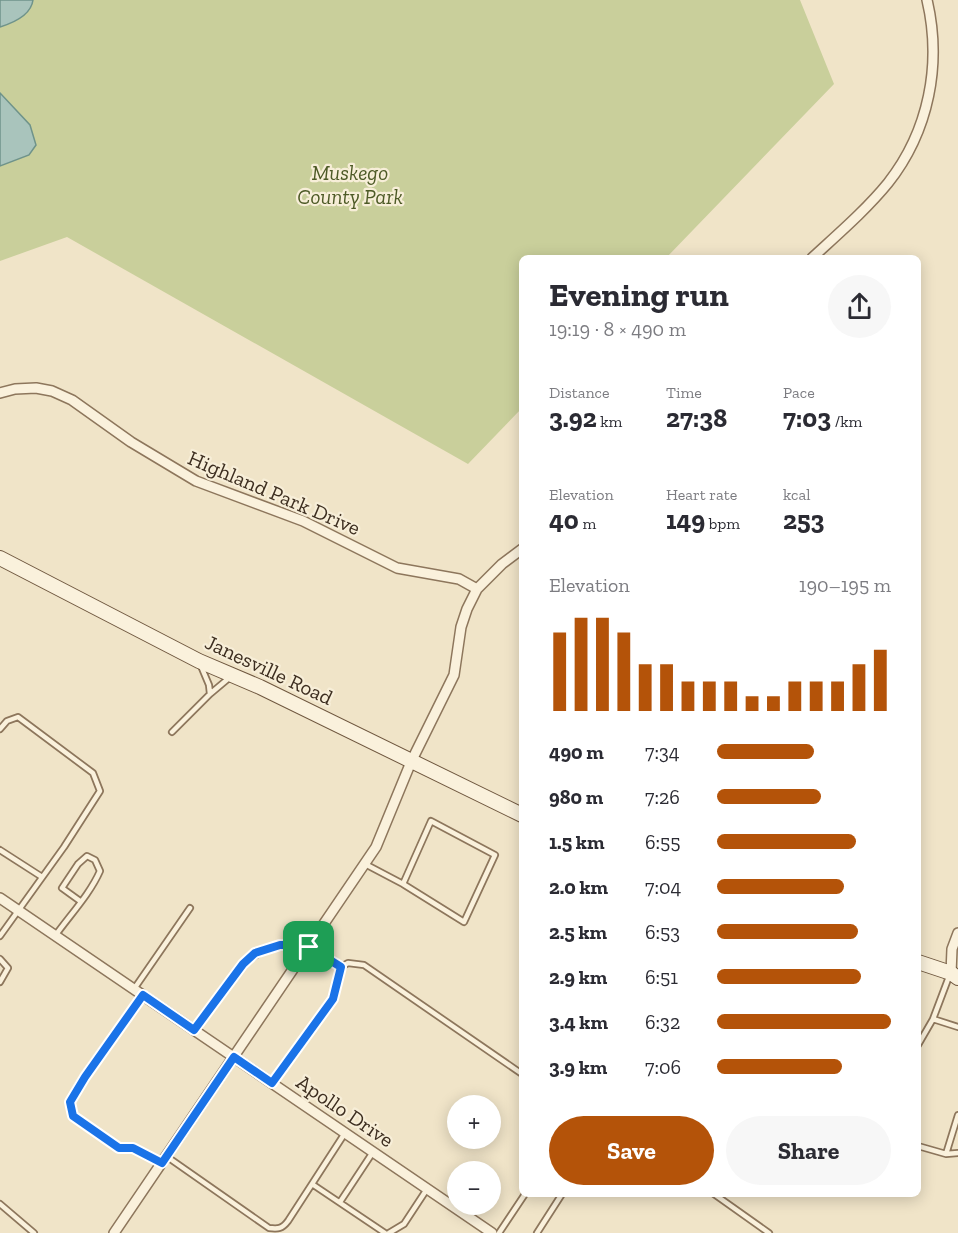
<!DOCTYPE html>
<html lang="en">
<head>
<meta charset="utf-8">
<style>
	body { margin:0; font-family:"Zilla Slab",serif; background:#f7f7f7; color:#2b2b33; height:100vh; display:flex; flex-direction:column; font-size:22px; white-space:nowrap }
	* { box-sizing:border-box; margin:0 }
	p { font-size:20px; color:#7c7c81 }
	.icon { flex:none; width:33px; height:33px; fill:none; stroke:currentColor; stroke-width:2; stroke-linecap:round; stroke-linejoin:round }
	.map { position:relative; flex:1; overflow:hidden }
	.sheet { position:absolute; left:519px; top:255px; width:402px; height:942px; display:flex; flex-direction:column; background:#fff; border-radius:9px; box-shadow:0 3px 15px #0003 }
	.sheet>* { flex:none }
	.fabs { position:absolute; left:447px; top:1095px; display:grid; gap:12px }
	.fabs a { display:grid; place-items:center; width:54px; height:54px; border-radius:50%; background:#fff; box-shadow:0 3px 15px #0003; font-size:30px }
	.pin { position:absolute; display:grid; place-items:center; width:51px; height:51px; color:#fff; margin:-26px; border-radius:12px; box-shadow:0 3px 9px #0006 }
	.round { display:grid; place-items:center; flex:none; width:63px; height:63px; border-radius:32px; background:#f7f7f7 }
	.overview { display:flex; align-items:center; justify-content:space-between; height:102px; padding:0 30px }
	h1 { font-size:33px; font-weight:800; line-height:45px }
	.stats { display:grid; grid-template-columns:repeat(3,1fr); gap:9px; height:102px; padding:6px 30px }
	.stats div { display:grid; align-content:center }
	.stats b { font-size:26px; font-weight:800 }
	.stats small { font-size:16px; font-weight:400 }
	.stats p { font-size:16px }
	.chart { height:168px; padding:12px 30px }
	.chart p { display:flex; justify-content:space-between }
	.chart svg { width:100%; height:108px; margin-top:6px; stroke:#b45309; stroke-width:6 }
	.primary-button { display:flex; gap:12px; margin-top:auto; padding:12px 30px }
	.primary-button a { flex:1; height:69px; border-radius:36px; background:#b45309; color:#fff; font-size:24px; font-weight:800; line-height:69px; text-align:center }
	.primary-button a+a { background:#f7f7f7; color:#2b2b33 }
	ul { padding:0 30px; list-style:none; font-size:20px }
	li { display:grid; grid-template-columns:96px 72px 1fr; align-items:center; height:45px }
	li i { height:15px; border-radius:8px; background:#b45309 }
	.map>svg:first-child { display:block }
	.green { fill:#c9cf9b }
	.water { fill:#a9c4bc; stroke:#6f938a; stroke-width:1.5 }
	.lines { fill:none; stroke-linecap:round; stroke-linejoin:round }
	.service-casing { stroke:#8d765c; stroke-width:8 }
	.minor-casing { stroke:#8d765c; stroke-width:12 }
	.secondary-casing { stroke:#6f573f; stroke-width:16 }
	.service { stroke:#faf1dc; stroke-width:4.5 }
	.minor { stroke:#faf1dc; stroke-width:9 }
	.secondary { stroke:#faf1dc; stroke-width:14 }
	.route-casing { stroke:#fff; stroke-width:12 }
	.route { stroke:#1a73e8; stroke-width:8 }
	.labels { text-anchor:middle; stroke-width:4.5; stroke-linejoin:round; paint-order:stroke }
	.park-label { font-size:21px; font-style:italic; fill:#4d5a26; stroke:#f7eed8 }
	.street-label { font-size:21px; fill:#3d2e20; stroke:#f7eed8 }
</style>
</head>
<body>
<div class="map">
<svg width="958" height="1233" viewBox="0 0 958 1233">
	<rect width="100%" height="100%" fill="#f0e4c8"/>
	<path class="green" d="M0,0H800L834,84L666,258H522V408L468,464L67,237L0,261Z"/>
	<path class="water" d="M0,0H33C31,16 13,23 0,27Z
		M0,93L30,125L36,145L29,155L0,166Z"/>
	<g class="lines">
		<g class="service-casing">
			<path id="service" d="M201,666L209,685L210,694L229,678
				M0,729L7,721L18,717L93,773L100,791L64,847L0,936
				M172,732L210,694
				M0,850L42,877
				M365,864L403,884L464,922L495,855L431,821L403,884
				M55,936C70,915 90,894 100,871L95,860L87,856L78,864L62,888L80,901
				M309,947L341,967L348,963L364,965L522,1074
				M0,959L8,968L0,982
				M134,989L190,908
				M143,995C129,1016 74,1083 70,1103C69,1108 71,1112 73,1117L119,1148H133L161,1163
				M933,1019L958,1027
				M194,1030C220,995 254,927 306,950
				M918,1045L933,1019L950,974
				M272,1083L333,999L341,967
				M918,1146L946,1154L958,1153
				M946,1154L958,1115
				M166,1156L269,1228C278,1229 282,1229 288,1221L345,1133
				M312,1184L385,1233
				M714,1194L769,1233
				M340,1202L373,1152
				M0,1204L34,1233
				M389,1233L404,1224L427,1189
				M499,1233L525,1194
				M537,1233L562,1194"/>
		</g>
		<g class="minor-casing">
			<path id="minor" d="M812,258C838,234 866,210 888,183C929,131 942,64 927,0
				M0,393L15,389L36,388L52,391L72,400L131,442L196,481L303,521L397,568L459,579L477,589
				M0,898L492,1233
				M951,973L952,949L958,933
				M114,1233L376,847L411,762L454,675L461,627L467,609L477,589L502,564L522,549"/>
		</g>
		<g class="secondary-casing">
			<path id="secondary" d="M0,558L199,661L260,687L522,815
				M918,962L951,973L958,978"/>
		</g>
		<use href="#service" class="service"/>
		<use href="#minor" class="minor"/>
		<use href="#secondary" class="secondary"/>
	</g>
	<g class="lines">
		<g class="route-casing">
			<path id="route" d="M280,945H294L306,950L309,947L341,967L333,999L272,1083L234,1057L162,1163L133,1148H119L73,1116L70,1102L85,1077L143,995L194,1030L243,964L255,953Z"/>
		</g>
		<use href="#route" class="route"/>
	</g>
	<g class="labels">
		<g class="park-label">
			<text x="350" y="180">Muskego<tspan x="350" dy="24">County Park</tspan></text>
		</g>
		<g class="street-label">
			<text transform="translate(274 493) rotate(23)" y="7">Highland Park Drive</text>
			<text transform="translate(269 670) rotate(25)" y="7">Janesville Road</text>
			<text transform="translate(345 1111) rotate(34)" y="7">Apollo Drive</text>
		</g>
	</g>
</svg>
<div class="fabs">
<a>+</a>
<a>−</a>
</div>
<div class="pin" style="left:309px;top:947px;background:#1e9e55"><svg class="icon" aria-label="arrive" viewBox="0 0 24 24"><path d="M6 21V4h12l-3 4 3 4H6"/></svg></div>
<section class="sheet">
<div class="overview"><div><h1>Evening run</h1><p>19:19 · 8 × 490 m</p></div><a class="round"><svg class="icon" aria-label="share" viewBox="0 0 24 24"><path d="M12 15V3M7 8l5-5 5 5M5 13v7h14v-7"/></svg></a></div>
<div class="stats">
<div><p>Distance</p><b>3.92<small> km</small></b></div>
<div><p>Time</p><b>27:38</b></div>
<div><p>Pace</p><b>7:03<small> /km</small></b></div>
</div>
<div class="stats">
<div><p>Elevation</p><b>40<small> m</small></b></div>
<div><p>Heart rate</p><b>149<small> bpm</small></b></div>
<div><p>kcal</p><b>253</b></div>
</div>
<div class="chart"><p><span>Elevation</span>190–195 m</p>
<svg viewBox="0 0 160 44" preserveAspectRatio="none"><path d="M5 44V12M15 44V6M25 44V6M35 44V12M45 44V25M55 44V25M65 44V32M75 44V32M85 44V32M95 44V38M105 44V38M115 44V32M125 44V32M135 44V32M145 44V25M155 44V19"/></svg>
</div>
<ul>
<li><b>490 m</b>7:34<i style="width:56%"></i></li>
<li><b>980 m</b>7:26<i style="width:60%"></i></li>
<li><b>1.5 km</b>6:55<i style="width:80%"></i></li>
<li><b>2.0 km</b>7:04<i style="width:73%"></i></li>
<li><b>2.5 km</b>6:53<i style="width:81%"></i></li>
<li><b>2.9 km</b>6:51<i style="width:83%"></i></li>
<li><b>3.4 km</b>6:32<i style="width:100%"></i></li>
<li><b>3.9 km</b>7:06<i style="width:72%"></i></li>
</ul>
<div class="primary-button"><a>Save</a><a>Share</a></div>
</section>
</div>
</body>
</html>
